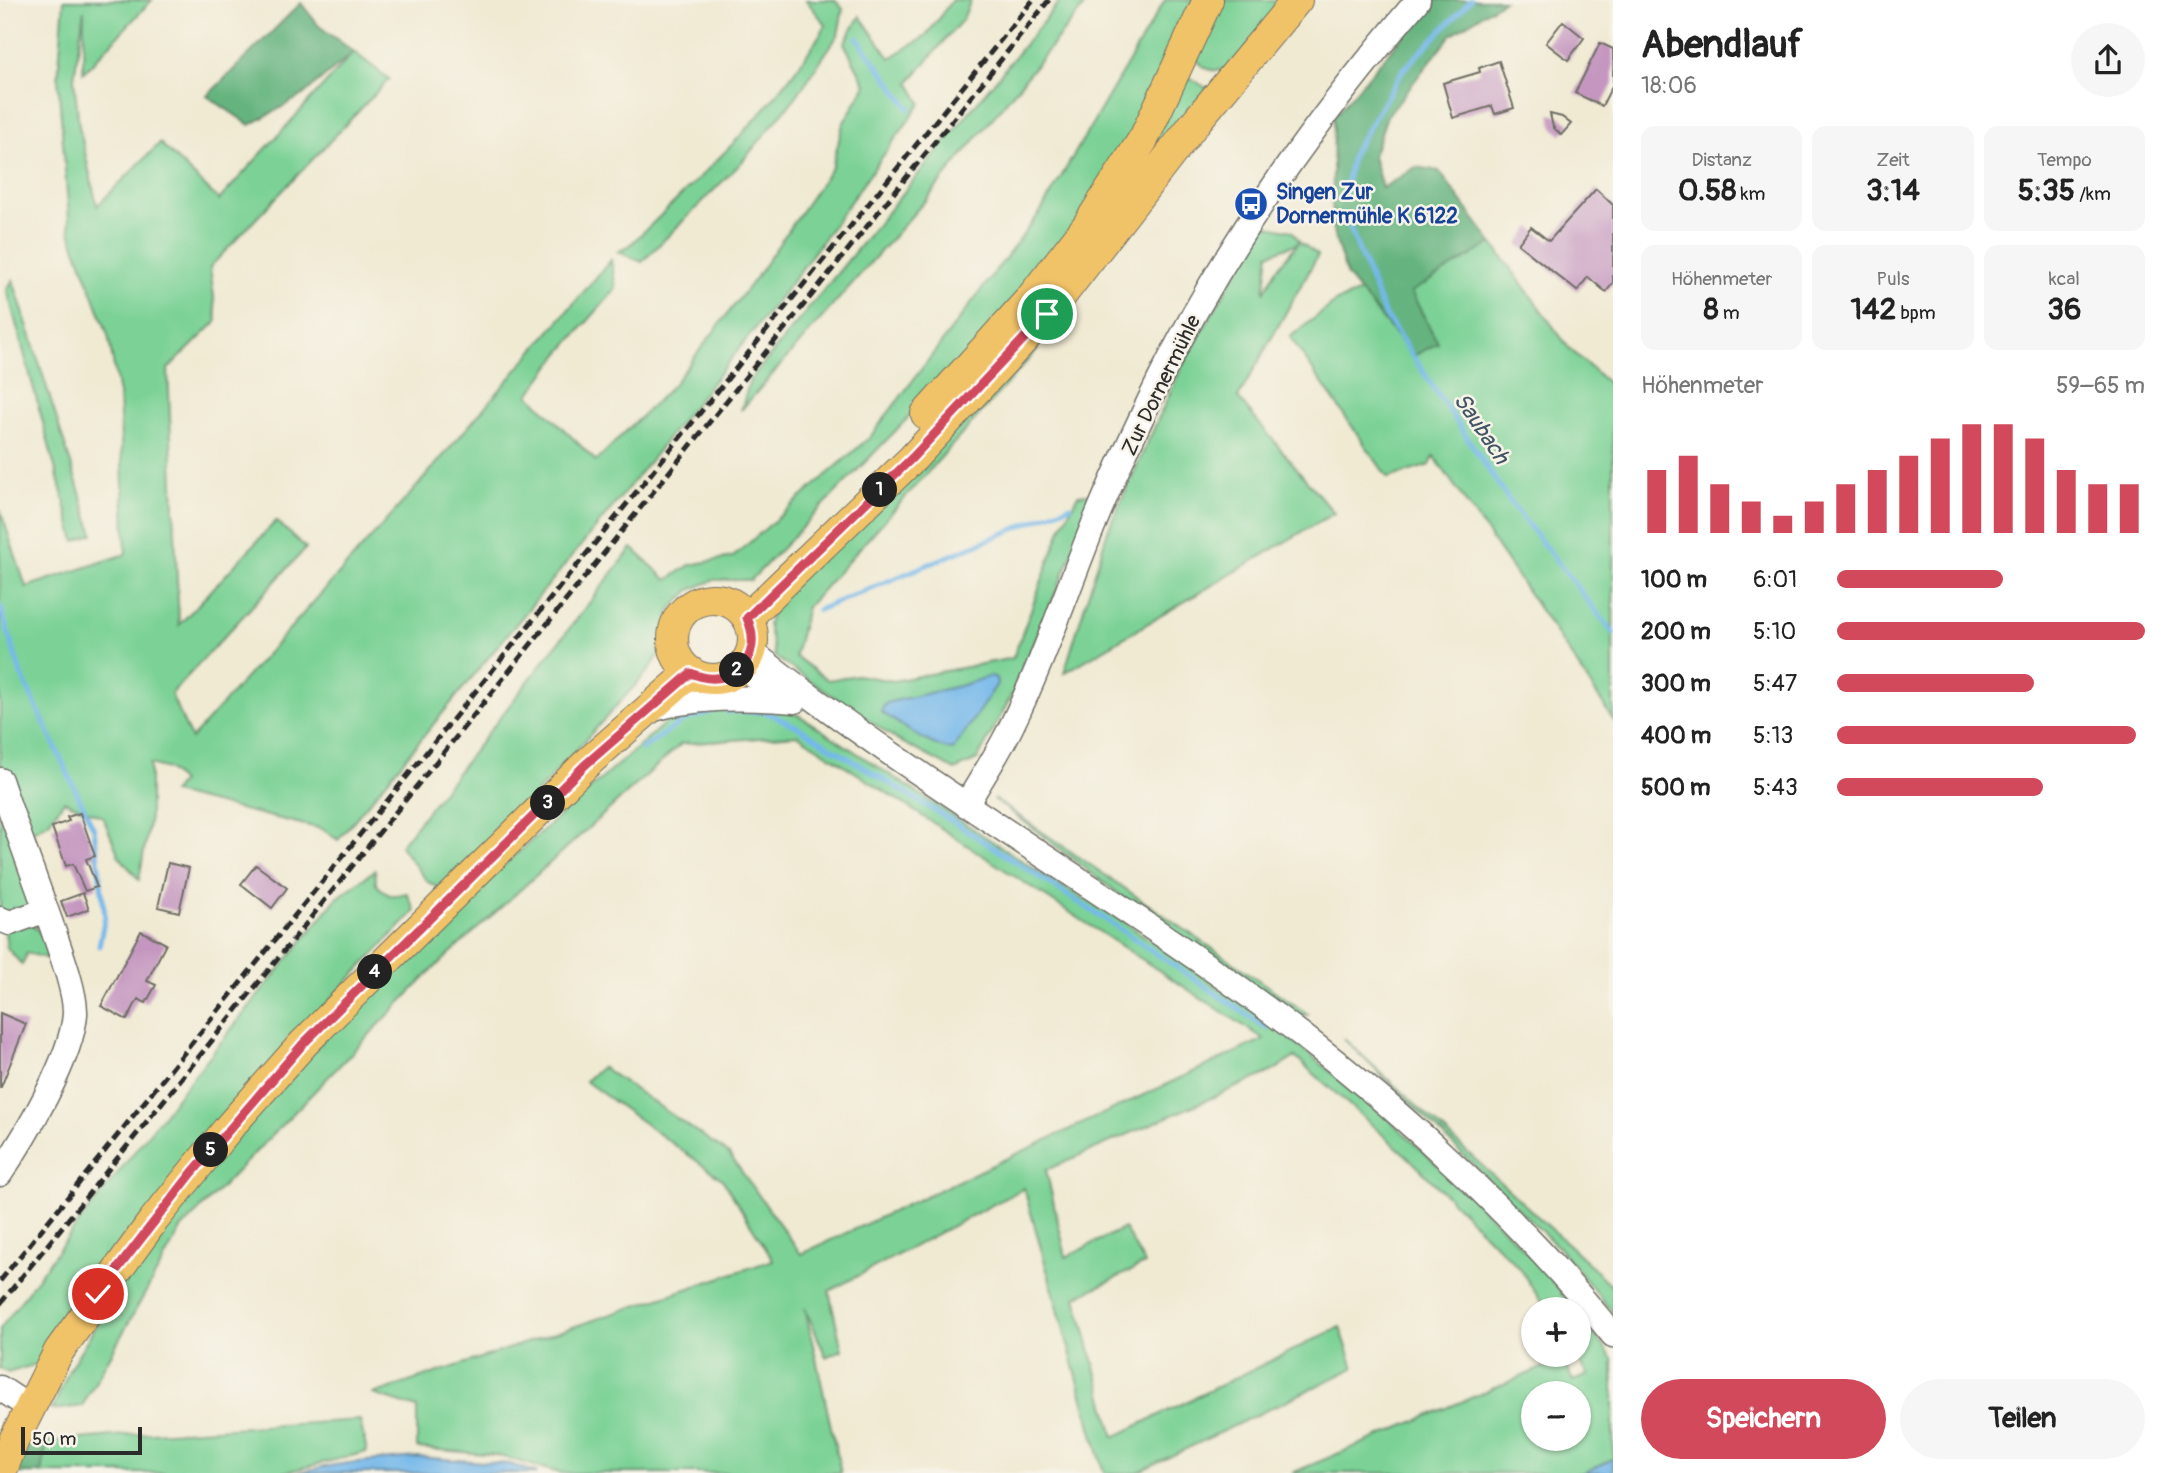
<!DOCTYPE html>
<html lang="de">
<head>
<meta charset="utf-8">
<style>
	body { margin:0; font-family:Pangolin,sans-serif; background:#f6f6f6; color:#222; height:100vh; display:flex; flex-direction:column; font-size:26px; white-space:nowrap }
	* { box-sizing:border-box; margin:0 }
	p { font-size:23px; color:#767676 }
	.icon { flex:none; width:38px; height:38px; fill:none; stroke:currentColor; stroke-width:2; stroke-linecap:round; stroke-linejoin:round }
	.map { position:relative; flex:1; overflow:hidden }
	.panel { display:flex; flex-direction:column; background:#fff; width:560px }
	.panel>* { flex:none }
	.tools { position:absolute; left:1521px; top:1297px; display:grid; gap:14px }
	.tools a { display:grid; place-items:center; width:70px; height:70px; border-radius:50%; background:#fff; box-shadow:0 2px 5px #0004; font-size:35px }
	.scale { position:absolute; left:21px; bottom:18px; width:121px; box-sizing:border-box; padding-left:7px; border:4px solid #2b2b2b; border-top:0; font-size:19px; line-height:24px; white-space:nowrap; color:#2b2b2b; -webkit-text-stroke:5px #f7f3e8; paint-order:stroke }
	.pin { position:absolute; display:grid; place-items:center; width:60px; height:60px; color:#fff; margin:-30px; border:4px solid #fff; border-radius:50%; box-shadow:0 2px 7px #0007 }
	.km { position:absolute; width:35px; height:35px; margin:-18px; border-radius:50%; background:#222; color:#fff; font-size:19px; line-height:35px; text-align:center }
	.round { display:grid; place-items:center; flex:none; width:74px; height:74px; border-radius:37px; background:#f6f6f6 }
	.overview { display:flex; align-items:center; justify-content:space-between; height:119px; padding:0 28px }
	h1 { font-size:38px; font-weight:700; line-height:52px }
	.stats { display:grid; grid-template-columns:repeat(3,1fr); gap:10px; height:119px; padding:7px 28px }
	.stats div { display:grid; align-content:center; border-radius:14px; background:#f6f6f6; text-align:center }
	.stats b { font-size:30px; font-weight:700 }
	.stats small { font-size:19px; font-weight:400 }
	.stats p { font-size:19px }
	.chart { height:196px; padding:14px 28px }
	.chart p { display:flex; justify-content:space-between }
	.chart svg { width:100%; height:126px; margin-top:7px; stroke:#d1495b; stroke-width:6 }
	.cta { display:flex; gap:14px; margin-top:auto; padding:14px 28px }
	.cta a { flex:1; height:80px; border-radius:42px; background:#d1495b; color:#fff; font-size:28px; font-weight:700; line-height:80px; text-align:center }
	.cta a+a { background:#f6f6f6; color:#222 }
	ul { padding:0 28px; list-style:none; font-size:23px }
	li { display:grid; grid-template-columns:112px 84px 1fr; align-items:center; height:52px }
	li i { height:18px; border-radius:9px; background:#d1495b }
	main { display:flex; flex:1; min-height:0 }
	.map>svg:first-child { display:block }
	.green { fill:#7cd296; stroke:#547e60; stroke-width:2; fill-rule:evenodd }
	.forest { fill:#65b47f; stroke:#487055; stroke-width:2 }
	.water { fill:#74b8ea; stroke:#50728a; stroke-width:2 }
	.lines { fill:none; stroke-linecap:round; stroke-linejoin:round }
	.stream { stroke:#74b8ea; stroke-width:5 }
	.building { fill:#c496c0 }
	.minor-casing { stroke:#706e66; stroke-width:27 }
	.major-casing { stroke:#706e66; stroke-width:32 }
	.minor { stroke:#fff; stroke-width:24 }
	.major { stroke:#f1c369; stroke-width:30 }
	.rail { stroke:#2b2b2b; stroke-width:5; stroke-dasharray:10 5; stroke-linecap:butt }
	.route-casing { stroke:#fff; stroke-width:14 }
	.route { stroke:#d1495b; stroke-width:9 }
	.labels { text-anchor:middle; stroke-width:5; stroke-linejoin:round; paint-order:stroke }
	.transit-label { font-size:21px; font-weight:bold; fill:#164399; stroke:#f7f3e8; text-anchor:start }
	.street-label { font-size:21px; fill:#2b2b2b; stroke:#f7f3e8 }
	.water-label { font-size:23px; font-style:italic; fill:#415564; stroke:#f7f3e8 }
</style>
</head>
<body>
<main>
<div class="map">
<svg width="1613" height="1473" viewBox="0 0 1613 1473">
	<rect width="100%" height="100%" fill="#f7f3e8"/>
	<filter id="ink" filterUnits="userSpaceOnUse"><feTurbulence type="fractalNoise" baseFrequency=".0143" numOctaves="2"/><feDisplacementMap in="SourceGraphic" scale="14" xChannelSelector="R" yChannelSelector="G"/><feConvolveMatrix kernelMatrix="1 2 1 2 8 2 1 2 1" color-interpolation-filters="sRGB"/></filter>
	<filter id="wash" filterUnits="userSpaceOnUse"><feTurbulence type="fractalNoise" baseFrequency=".00686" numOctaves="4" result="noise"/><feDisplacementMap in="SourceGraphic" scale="28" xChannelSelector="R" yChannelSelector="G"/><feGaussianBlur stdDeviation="1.57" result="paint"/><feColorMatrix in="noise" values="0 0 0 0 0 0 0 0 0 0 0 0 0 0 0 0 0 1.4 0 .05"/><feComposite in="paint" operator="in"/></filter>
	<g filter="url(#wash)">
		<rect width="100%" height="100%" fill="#f0ead3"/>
		<path class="green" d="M64,0H152L83,73L84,10L74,78L79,126L97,206L160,143L219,200L354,52L389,79L210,267L217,321L168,369L179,625L276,521L306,548L171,694L191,739L413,491L611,260L616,289L559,354L529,395L596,461L672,386L759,273L832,167L843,124L866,85L844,43L860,16L890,58L926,36L952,0H971L963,19L909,82L921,103L796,277L625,492L338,840L322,829L172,793L181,782L168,769L150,764V817L139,880L119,856L103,817L64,801L49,822L21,838L46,910L14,908L36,928L50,945L49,959L27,953L22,965L7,948L3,916L0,914V509L26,587L126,554L119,394L108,335L70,232L58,79Z
			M806,0H835L843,9L838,35L796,97L740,164L642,262L618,252L629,246C700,177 775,110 826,25Z
			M1061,0H1089L930,195L741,410L750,380Z
			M1165,0H1196L1137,123L1080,218L998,325L751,580H714L690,590L670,610L664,647L650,669L549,780L441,889L428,882L400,846L632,548L667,580L690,565L733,557L870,437L1041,211Z
			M1223,0H1285L1228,69C1213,72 1204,71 1196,58Z
			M1184,74L1208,89L1128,194Z
			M1264,225L1292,231L1300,242L1318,255L1238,398L1334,513L1064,673L1108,530L1184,362ZM1298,243L1276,270L1264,293L1269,254Z
			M1492,243L1569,348L1613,388V720C1556,630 1494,544 1434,456L1430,465L1388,478L1290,337L1337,301Z
			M13,280L93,534L75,541L7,290Z
			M1039,348L807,607L795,656L828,680L857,675L893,681L1013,658L1063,524L1078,495L1098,493L1014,691L977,760L955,770L899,741L775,657L768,624L777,598Z
			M706,705L776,707L800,716L1047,877L1123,921L1277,1028L1391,1121L1464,1190L1535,1260L1574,1309H1546L1520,1269L1408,1157L1295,1057L1273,1071L1046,1170L1066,1257L1124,1228L1145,1264L1076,1297L1114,1437L1340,1327L1354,1368L1136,1473H1104L1024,1188L829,1291L842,1350L826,1357L805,1308L841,1473H560L496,1455L417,1448V1408L373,1394L773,1260L722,1179L585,1081L602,1067L729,1154L801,1254L1264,1039L798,735L681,744L433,969L181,1229L82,1406L52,1410L70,1368L153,1232L340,1021L506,863L673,716Z
			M994,799L1308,1014L1294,1018L1140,910Z
			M375,870L376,884C388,897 390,897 407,893L415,911L309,1022L43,1362L8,1373L0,1369V1329L67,1238L196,1073L336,899Z
			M1344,1039L1584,1259L1613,1288V1313L1560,1249Z
			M1579,1315L1613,1359V1459L1583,1473H1292L1563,1359L1573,1381L1588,1375L1576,1355L1578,1354ZM1533,1393H1578V1438H1533Z
			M360,1420L367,1452L282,1473H41L47,1442L136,1434Z"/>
		<path class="forest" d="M1434,0H1504L1451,35L1387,116L1373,156L1382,188L1416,167L1439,171L1492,243L1411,292L1438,343L1413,356L1347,276L1332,228L1334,116Z
			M301,3L319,26L354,52L303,95L250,125L207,96Z
			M0,1422L47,1442L41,1473H0Z"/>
		<path class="water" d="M991,676L996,678L997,684L953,750C928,746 902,725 881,712L885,704L890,702L959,686Z
			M418,1457L509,1464L538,1473H298C337,1462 378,1460 418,1457Z
			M1613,1459V1473H1583Z"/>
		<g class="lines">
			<path class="stream" d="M857,38L910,109
				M1345,191L1352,155L1403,70L1471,0
				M1349,226L1384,313L1508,499L1613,633
				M0,606L21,674L94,829L105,916L99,946
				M818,610L1070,506
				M726,711L765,712L796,726L952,821L1111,923L1267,1028
				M642,749L684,720L716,710"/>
		</g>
		<g id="blocks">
			<path class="building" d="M1563,21L1584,38L1568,60L1546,43Z
				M1600,43L1613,49V84L1602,106L1575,93Z
				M1499,61L1514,108L1495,114L1492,106L1453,118L1443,83L1480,72L1479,68Z
				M1550,114L1562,117L1571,124L1561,135L1553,127Z
				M1596,189L1613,205V283L1606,292L1588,277L1577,291L1518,244L1531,227L1549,241Z
				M80,813L95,856L86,859L97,887L85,891L73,864L66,866L52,827L69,821L67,817Z
				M168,863L189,868L179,912L158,907Z
				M256,865L287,888L272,908L241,884Z
				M83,893L89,909L67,917L61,901Z
				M141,931L166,944L147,981L156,985L146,1003L138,999L127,1020L101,1006Z
				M0,1013L26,1024L1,1087H0Z"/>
		</g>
	</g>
	<g filter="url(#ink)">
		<use href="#blocks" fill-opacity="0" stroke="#706e66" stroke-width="2"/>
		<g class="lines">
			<g class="minor-casing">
				<path id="minor" d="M751,651C927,790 1124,899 1302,1035C1414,1121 1524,1225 1613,1335
					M741,668L786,695
					M647,711C694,696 746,697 795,701
					M0,780C16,827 33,874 50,921C58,945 76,991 75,1014C72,1058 25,1137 0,1174
					M966,805C981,779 998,754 1011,727C1043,662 1066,593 1093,526C1113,477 1136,428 1159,381C1227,242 1318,117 1418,0
					M0,919L10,923L46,910
					M0,1388L30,1408"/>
			</g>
			<g class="major-casing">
				<path id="major" d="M926,414L1030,299L1087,226L1144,138L1208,0
					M673 639a40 40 0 1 1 80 0a40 40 0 1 1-80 0Z
					M747,618L913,458L1047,314L1198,119L1297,0
					M1,1473L14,1440L59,1351L153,1221L231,1125L303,1044L381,966L585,765L691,672"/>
			</g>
			<use href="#minor" class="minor"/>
			<use href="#major" class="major"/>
			<path class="rail" d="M0,1281L1033,0
				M0,1304L1049,0"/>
		</g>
	</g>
	<g class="lines" filter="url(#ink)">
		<g class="route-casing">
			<path id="route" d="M98,1294L192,1173L303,1044L585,765L691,673C730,691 766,659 747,618L913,457L1047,314"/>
		</g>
		<use href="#route" class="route"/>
	</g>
	<defs>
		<g id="bus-disc" transform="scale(1.75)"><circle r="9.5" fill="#1a4fb4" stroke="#f7f3e8"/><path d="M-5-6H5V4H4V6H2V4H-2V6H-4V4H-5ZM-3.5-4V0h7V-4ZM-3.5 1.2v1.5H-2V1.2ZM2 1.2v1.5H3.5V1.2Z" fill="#fff"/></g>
	</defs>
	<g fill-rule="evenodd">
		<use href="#bus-disc" x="1251" y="204"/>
	</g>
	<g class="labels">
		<g class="transit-label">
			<text x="1276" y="199">Singen Zur<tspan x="1276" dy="24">Dornermühle K 6122</tspan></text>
		</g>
		<g class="street-label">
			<text transform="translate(1161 385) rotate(-64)" y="7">Zur Dornermühle</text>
		</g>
		<g class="water-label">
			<text transform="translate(1482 428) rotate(56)" y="8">Saubach</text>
		</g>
	</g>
</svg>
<div class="tools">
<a>+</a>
<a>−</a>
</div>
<div class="scale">50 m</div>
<div class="pin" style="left:1047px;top:314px;background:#1e9e55"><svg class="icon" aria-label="arrive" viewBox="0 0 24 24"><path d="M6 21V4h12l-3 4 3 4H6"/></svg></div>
<div class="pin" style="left:98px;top:1294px;background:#d93025"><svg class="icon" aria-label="check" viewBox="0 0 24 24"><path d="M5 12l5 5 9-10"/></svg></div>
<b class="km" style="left:880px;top:490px">1</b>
<b class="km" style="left:737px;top:670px">2</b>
<b class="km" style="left:548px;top:803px">3</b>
<b class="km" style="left:375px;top:972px">4</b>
<b class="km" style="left:211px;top:1150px">5</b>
</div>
<section class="panel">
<div class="overview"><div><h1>Abendlauf</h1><p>18:06</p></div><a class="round"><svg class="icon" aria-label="share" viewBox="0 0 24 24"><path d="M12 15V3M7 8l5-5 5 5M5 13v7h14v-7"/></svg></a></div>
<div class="stats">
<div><p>Distanz</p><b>0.58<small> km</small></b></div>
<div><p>Zeit</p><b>3:14</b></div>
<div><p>Tempo</p><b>5:35<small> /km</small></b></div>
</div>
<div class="stats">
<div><p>Höhenmeter</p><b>8<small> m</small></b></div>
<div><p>Puls</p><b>142<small> bpm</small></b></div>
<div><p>kcal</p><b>36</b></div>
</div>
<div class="chart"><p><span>Höhenmeter</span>59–65 m</p>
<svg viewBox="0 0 160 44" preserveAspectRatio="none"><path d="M5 44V22M15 44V17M25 44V27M35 44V33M45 44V38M55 44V33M65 44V27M75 44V22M85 44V17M95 44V11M105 44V6M115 44V6M125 44V11M135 44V22M145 44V27M155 44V27"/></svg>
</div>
<ul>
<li><b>100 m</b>6:01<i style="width:54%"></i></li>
<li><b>200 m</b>5:10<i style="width:100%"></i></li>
<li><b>300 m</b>5:47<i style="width:64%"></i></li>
<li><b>400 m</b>5:13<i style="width:97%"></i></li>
<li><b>500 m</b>5:43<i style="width:67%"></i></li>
</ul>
<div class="cta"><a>Speichern</a><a>Teilen</a></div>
</section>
</main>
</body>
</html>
